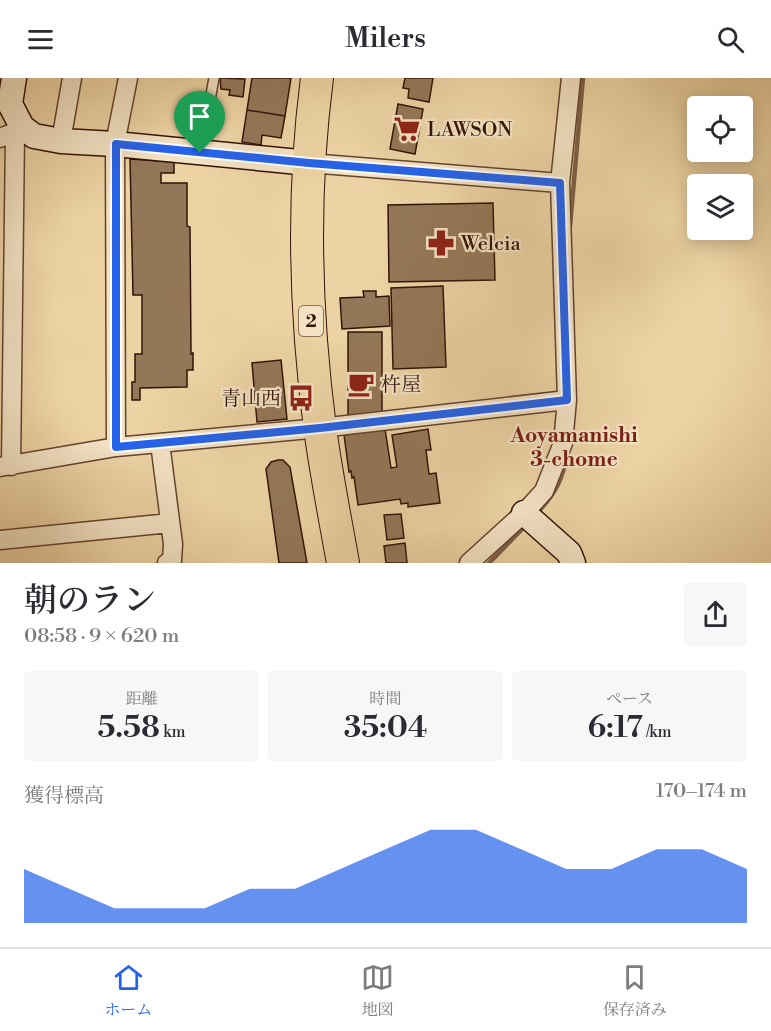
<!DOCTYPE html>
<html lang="ja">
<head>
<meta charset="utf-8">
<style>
	body { margin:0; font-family:"Libre Bodoni","Noto Serif JP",serif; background:#f7f7f7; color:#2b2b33; height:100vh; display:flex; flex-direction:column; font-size:22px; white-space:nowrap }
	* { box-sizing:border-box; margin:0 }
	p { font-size:20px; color:#7c7c81 }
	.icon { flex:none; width:33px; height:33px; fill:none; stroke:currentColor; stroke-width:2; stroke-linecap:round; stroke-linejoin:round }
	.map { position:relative; height:485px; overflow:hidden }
	.panel { display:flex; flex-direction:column; background:#fff; flex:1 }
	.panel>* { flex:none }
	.buttons { position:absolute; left:687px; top:18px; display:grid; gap:12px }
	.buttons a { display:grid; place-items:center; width:66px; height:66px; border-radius:6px; background:#fff; box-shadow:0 3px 15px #0003; font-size:30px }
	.pin { position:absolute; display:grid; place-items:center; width:51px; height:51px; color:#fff; margin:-62px -26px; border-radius:50% 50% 50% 0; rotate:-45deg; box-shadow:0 0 6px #0007 }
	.pin .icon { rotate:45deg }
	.round { display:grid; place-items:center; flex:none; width:63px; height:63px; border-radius:6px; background:#f7f7f7 }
	.headline { display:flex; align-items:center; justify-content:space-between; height:102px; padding:0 24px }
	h1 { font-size:33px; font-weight:600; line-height:45px }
	.metrics { display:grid; grid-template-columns:repeat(3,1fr); gap:9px; height:102px; padding:6px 24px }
	.metrics div { display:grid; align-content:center; border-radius:6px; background:#f7f7f7; text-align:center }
	.metrics b { font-size:30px; font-weight:600 }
	.metrics small { font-size:16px; font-weight:400 }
	.metrics p { font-size:16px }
	.chart { height:168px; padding:12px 24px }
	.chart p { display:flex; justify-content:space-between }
	.chart svg { width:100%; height:108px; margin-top:6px; fill:#2563eb; opacity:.7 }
	header { display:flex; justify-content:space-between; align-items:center; height:78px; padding:0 24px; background:#fff; font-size:27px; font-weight:600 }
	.dock { display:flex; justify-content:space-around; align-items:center; height:84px; border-top:2px solid #e1e1e2; background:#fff; font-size:16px; color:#7c7c81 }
	.dock a { display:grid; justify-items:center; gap:3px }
	.dock .on { color:#2563eb }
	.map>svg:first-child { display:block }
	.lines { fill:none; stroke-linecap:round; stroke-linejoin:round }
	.stream { stroke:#7d5f44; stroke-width:4.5 }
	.building { fill:#947758; stroke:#331306; stroke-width:1.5 }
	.lane-casing { stroke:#62432e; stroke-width:12 }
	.street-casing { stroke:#62432e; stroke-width:21 }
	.secondary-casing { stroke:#331306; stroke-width:27 }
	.highway-casing { stroke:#331306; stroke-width:34 }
	.lane { stroke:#f3e2c4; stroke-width:9 }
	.street { stroke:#f3e2c4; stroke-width:18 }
	.secondary { stroke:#f3e2c4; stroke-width:24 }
	.highway { stroke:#edd3a4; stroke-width:32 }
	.route-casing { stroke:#fff; stroke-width:12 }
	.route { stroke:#2563eb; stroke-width:8 }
	.labels { text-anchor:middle; stroke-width:4.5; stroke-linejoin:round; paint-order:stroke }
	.shield { fill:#f3e2c4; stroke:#6d513f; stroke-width:1.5 }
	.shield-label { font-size:18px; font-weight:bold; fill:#331306 }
	.poi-label { font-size:20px; fill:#331306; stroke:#f3e2c4; text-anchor:start }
	.neighbourhood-label { font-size:21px; font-weight:bold; fill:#7a1f14; stroke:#f3e2c4 }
</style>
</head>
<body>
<header><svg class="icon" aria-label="menu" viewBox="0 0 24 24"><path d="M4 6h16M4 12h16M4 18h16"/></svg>Milers<svg class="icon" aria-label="search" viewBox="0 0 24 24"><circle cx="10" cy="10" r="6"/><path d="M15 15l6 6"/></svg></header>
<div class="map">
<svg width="771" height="485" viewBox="0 0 771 485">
	<rect width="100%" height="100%" fill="#edd3a4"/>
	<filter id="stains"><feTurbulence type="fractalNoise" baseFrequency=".00333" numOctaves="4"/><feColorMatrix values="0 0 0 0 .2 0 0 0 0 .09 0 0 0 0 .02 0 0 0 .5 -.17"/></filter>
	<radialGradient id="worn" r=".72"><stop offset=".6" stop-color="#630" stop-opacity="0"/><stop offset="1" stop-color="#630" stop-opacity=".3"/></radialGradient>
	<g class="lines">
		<path class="stream" d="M570,148L583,0
			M537,435C556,415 562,402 568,375
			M489,485L527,446"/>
	</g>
	<path class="building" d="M220,0L245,1L243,19L229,17L230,12L221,11Z
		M252,0H291L285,38L247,32Z
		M405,0H433L429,24L408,20L409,11L403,10Z
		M398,26L423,31L415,76L390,71Z
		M247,32L285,38L281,60L262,57L261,67L242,64Z
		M130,81L174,84V95H161V105H187V148L190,149L191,276L193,275V292H187V309L140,310V322H132V304H135V276H142V217H133Z
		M493,125L495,202L389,204L388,127Z
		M443,208L446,289L393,291L391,210Z
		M363,213H376V219L389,218L390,248L342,251L340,220L364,219Z
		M348,254H382V338L348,339Z
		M281,282L287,341L257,344L252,285Z
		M385,351L391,390L397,389L392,357L428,351L431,372H426L429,396L436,395L440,425L408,429V425L401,426L400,421L358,427L354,399L352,400L351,393L349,394L344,357Z
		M278,382H283L290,389L307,485H279L266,391L271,384Z
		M401,436L404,460L387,462L384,437Z
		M405,465L407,485H386L384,468Z"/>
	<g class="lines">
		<g class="lane-casing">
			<path id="lane" d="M201,72L214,0"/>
		</g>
		<g class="street-casing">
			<path id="street" d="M0,60L15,54L11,388
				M61,63L72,0
				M309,85L560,105
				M160,365L173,466L172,482L167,485
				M116,369L115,66L128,0
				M0,389L116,369L320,350L567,322
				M0,462L170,445
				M469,485L524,435L544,413L563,365L567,322L560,105L571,0"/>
		</g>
		<g class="secondary-casing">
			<path id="secondary" d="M14,0L10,26L22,49L34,58L61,63L115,66L309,85
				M524,435L569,475L573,485"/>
		</g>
		<g class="highway-casing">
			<path id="highway" d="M317,0C302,115 305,235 320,350C326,395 335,440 343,485"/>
		</g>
		<use href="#lane" class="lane"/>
		<use href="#street" class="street"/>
		<use href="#secondary" class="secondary"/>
		<use href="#highway" class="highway"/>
	</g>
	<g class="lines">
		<g class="route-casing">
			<path id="route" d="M116,66L309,85L560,105L567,322L320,350L116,369Z"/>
		</g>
		<use href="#route" class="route"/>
	</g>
	<defs>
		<g id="supermarket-bare" transform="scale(2.07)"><path d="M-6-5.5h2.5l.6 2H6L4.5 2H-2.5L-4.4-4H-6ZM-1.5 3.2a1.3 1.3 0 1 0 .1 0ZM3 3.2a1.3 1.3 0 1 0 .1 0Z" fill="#8f2418" stroke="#f3e2c4" stroke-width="2.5" paint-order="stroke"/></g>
		<g id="pharmacy-bare" transform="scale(2.07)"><path d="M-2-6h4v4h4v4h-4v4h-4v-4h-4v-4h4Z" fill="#8f2418" stroke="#f3e2c4" stroke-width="2.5" paint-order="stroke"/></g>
		<g id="cafe-bare" transform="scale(2.07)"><path d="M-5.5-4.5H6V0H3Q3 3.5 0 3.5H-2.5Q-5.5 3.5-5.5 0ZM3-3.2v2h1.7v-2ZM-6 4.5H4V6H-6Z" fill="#8f2418" stroke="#f3e2c4" stroke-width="2.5" paint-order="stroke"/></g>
		<g id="bus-bare" transform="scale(2.07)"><path d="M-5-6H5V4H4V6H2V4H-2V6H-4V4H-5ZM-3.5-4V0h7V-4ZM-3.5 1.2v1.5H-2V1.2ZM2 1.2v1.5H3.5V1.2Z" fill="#8f2418" stroke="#f3e2c4" stroke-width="2.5" paint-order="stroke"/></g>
	</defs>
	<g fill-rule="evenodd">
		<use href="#supermarket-bare" x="407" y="51"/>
		<use href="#pharmacy-bare" x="441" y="165"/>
		<use href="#cafe-bare" x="361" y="306"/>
		<use href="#bus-bare" x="301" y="320"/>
	</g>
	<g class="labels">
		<rect class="shield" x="299" y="228" width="24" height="30" rx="4.5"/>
		<g class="shield-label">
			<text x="311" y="249">2</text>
		</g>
		<g class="poi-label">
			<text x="427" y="58">LAWSON</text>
			<text x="461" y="172">Welcia</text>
			<text x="381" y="313">杵屋</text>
			<text x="281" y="327" text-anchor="end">青山西</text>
		</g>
		<g class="neighbourhood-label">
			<text x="574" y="364">Aoyamanishi<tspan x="574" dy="24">3-chome</tspan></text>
		</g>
	</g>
	<rect width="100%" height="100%" filter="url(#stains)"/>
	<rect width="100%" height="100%" fill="url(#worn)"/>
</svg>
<div class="buttons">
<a><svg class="icon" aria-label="locate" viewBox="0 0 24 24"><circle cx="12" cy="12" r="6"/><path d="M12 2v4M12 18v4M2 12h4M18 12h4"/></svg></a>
<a><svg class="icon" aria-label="layers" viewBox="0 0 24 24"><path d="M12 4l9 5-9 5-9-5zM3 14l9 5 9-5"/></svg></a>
</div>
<div class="pin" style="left:200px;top:75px;background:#1e9e55"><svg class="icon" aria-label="arrive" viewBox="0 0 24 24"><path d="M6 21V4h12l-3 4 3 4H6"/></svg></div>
</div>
<section class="panel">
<div class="headline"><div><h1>朝のラン</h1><p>08:58 · 9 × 620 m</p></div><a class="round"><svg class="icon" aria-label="share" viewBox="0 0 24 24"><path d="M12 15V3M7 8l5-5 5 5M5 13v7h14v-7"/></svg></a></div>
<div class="metrics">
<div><p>距離</p><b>5.58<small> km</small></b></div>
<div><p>時間</p><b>35:04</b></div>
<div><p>ペース</p><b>6:17<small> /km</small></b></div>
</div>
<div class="chart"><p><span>獲得標高</span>170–174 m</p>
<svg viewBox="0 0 160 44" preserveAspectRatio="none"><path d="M0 44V22L10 30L20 38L30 38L40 38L50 30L60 30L70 22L80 14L90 6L100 6L110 14L120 22L130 22L140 14L150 14L160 22V44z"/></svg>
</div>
</section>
<nav class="dock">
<a class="on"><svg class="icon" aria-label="home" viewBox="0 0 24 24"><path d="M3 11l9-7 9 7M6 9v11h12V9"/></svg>ホーム</a>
<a><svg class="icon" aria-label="map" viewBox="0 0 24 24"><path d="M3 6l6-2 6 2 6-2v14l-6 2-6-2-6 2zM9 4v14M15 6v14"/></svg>地図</a>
<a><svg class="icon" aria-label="saved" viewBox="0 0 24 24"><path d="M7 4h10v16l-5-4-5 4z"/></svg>保存済み</a>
</nav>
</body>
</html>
